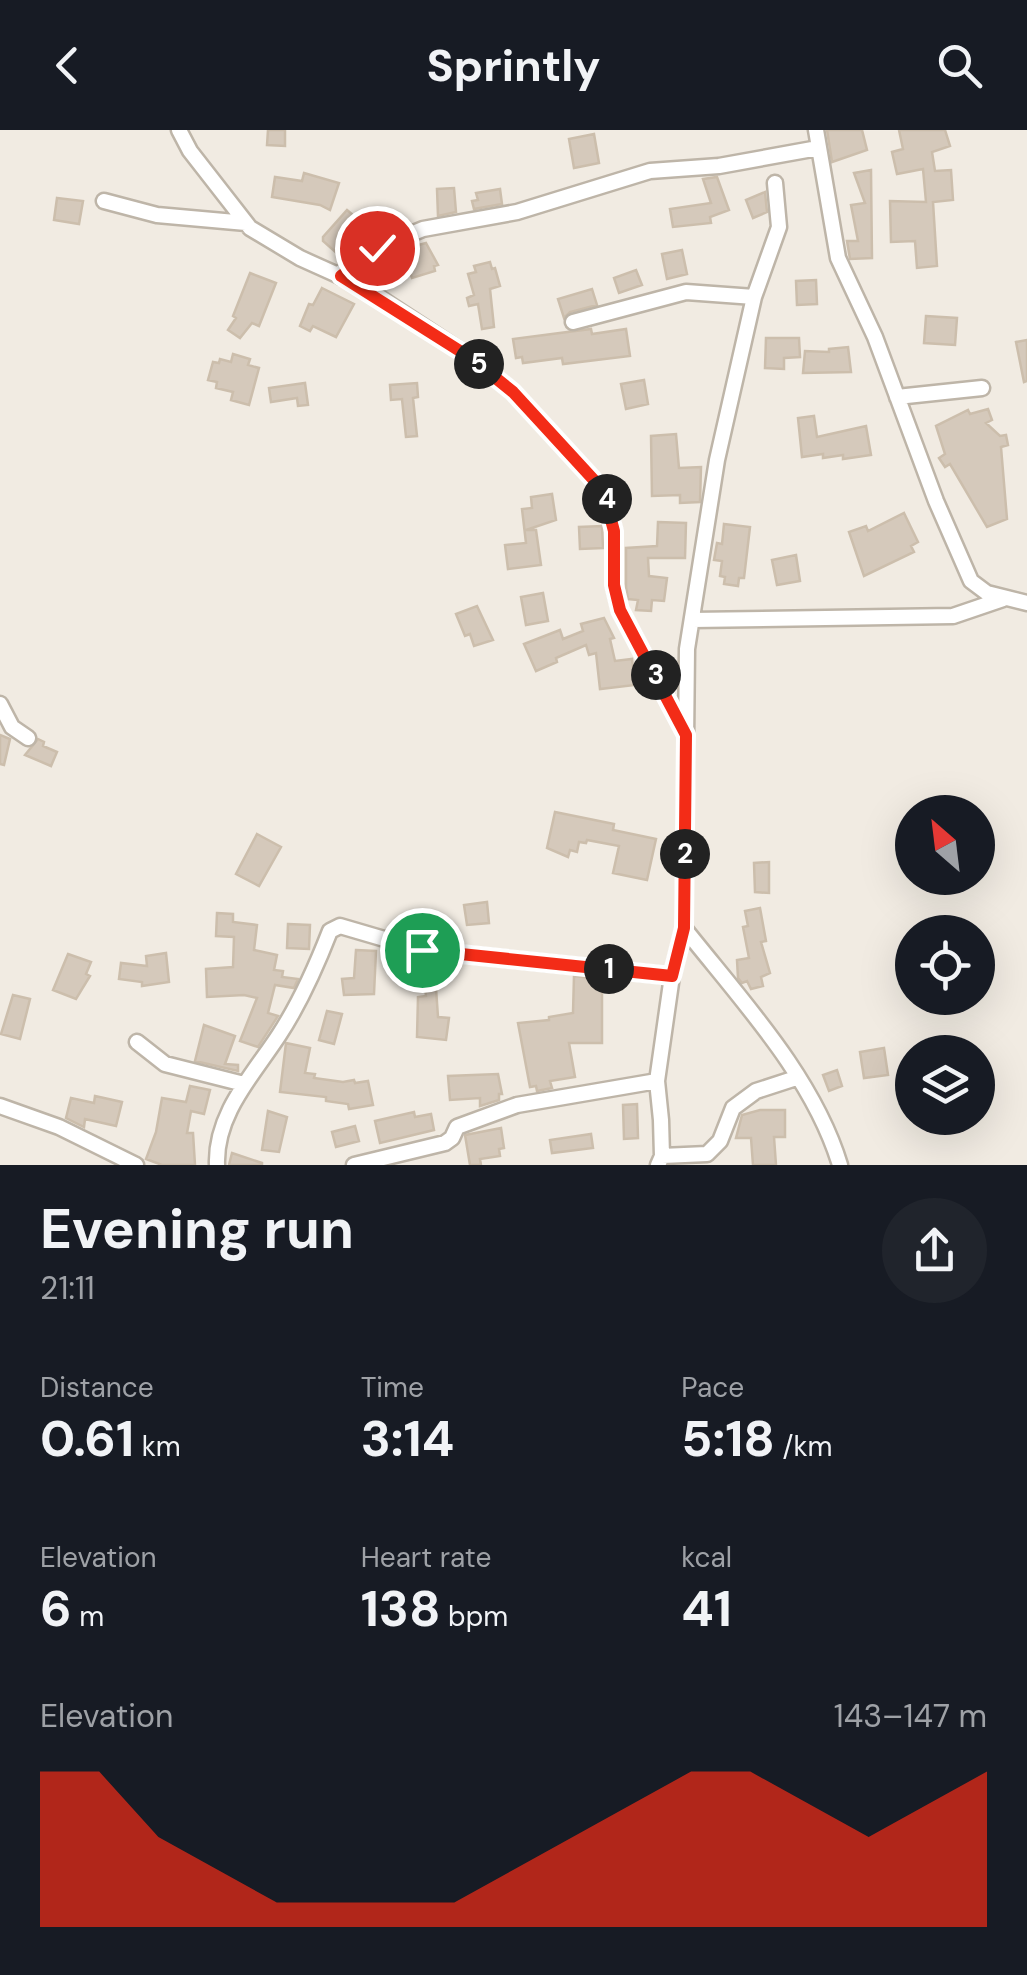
<!DOCTYPE html>
<html lang="en">
<head>
<meta charset="utf-8">
<style>
	body { margin:0; font-family:"DM Sans",sans-serif; background:#20242c; color:#f1f3f6; height:100vh; display:flex; flex-direction:column; font-size:38px; white-space:nowrap }
	* { box-sizing:border-box; margin:0 }
	p { font-size:32px; color:#9ea1a6 }
	.icon { flex:none; width:55px; height:55px; fill:none; stroke:currentColor; stroke-width:2; stroke-linecap:round; stroke-linejoin:round }
	.map { position:relative; height:1035px; overflow:hidden }
	.details { display:flex; flex-direction:column; background:#171b24; flex:1 }
	.details>* { flex:none }
	.needle { width:65px; rotate:332deg }
	.tools { position:absolute; left:895px; top:665px; display:grid; gap:20px }
	.tools a { display:grid; place-items:center; width:100px; height:100px; border-radius:50%; background:#171b24; box-shadow:0 10px 40px #0002; font-size:50px }
	.pin { position:absolute; display:grid; place-items:center; width:85px; height:85px; color:#fff; margin:-42px; border:5px solid #fff; border-radius:50%; box-shadow:0 2px 10px #0007 }
	.km { position:absolute; width:50px; height:50px; margin:-25px; border-radius:50%; background:#222; color:#fff; font-size:28px; line-height:50px; text-align:center }
	.round { display:grid; place-items:center; flex:none; width:105px; height:105px; border-radius:52px; background:#20242c }
	.head { display:flex; align-items:center; justify-content:space-between; height:170px; padding:0 40px }
	h1 { font-size:55px; font-weight:700; line-height:75px }
	.stats { display:grid; grid-template-columns:repeat(3,1fr); gap:15px; height:170px; padding:10px 40px }
	.stats div { display:grid; align-content:center }
	.stats b { font-size:50px; font-weight:700 }
	.stats small { font-size:28px; font-weight:400 }
	.stats p { font-size:28px }
	.chart { height:280px; padding:20px 40px }
	.chart p { display:flex; justify-content:space-between }
	.chart svg { width:100%; height:180px; margin-top:10px; fill:#f32c17; opacity:.7 }
	header { display:flex; justify-content:space-between; align-items:center; height:130px; padding:0 40px; background:#171b24; font-size:45px; font-weight:700 }
	.map>svg:first-child { display:block }
	.building { fill:#d5c9bb; stroke:#ccbeac; stroke-width:2.5 }
	.lines { fill:none; stroke-linecap:round; stroke-linejoin:round }
	.street-casing { stroke:#beb5a8; stroke-width:19 }
	.street { stroke:#fff; stroke-width:14 }
	.route-casing { stroke:#fff; stroke-width:20 }
	.route { stroke:#f32c17; stroke-width:12 }
</style>
</head>
<body>
<header><svg class="icon" aria-label="back" viewBox="0 0 24 24"><path d="M15 5l-7 7 7 7"/></svg>Sprintly<svg class="icon" aria-label="search" viewBox="0 0 24 24"><circle cx="10" cy="10" r="6"/><path d="M15 15l6 6"/></svg></header>
<div class="map">
<svg width="1027" height="1035" viewBox="0 0 1027 1035">
	<rect width="100%" height="100%" fill="#f1ebe2"/>
	<path class="building" d="M268,0H285V16L267,15Z
		M827,0H862L867,20L832,32Z
		M899,0H945L950,16L932,22L935,41L951,40L953,70L933,72L937,136L917,138L915,111L891,112L890,71L926,72L923,39L897,44L892,22L903,19Z
		M594,4L599,33L574,38L569,9Z
		M871,40L872,128L850,129L847,111H858L851,75L865,73L854,43Z
		M304,43L339,53L330,80L320,75L272,67L275,47L302,51Z
		M717,47L729,80L710,87L711,93L673,97L670,79L711,73L703,49Z
		M454,58L456,82L438,86L437,59Z
		M500,59L502,74L474,79L472,71L478,70L476,63Z
		M765,62L767,82L753,88L746,70Z
		M57,68L83,71L79,94L54,90Z
		M347,80L366,96L340,126L323,111V107Z
		M426,113L438,135L434,136L435,141L412,148L409,139L404,141L400,128L406,127L404,119Z
		M682,120L687,144L667,149L662,124Z
		M490,132L492,139L495,138L500,156L490,159L494,197L482,199L478,174L469,176L467,168L474,165L468,144L476,142L474,136Z
		M636,140L642,155L619,163L614,148Z
		M250,143L276,153L259,196L252,193L240,208L228,200L236,188L233,186Z
		M816,150L817,174L797,175L796,151Z
		M322,158L354,174L336,207L313,196L310,201L300,196L309,174L313,175Z
		M592,159L597,175L570,182L564,188L558,169Z
		M926,186L957,188L955,215L924,213Z
		M591,199L592,204L626,199L630,226L563,234L562,228L523,233L522,227L516,228L513,209Z
		M766,208H799L800,227L784,228V239L765,238Z
		M1027,210V251L1024,252L1016,212Z
		M848,217L851,242L803,243L805,221L829,222V219Z
		M233,224L250,229L248,235L259,238L249,275L231,270L233,262L216,258L217,252L208,250L213,232L219,233L220,229L231,232Z
		M644,250L648,274L626,279L621,254Z
		M305,253L308,275L298,276L297,268L271,272L269,258Z
		M417,253L418,267L413,268L417,306L406,307L402,269L391,270L390,255Z
		M988,279L992,290L986,293L1000,306L1006,305L1008,315L1001,317L1007,389L987,397L950,334L945,337L939,328L945,324L936,296L968,280L970,284Z
		M814,286L817,307L866,296L871,325L843,329V325L823,328V324L802,327L798,288Z
		M676,304L679,338L701,337L700,372L680,373V365L652,366L651,306Z
		M552,364L556,390L526,400H536L541,435L508,439L505,415L526,413L522,379L532,378L531,367Z
		M904,383L918,412L911,416L914,422L864,446L849,402L866,396L868,401Z
		M658,392L686,393L685,428H648L649,446L667,448L664,471L652,470L651,481L636,480L638,470L628,469L626,457V418L657,416Z
		M724,394L750,397L744,448H739L738,456L724,454L725,447L720,446L722,431L714,430L717,413L722,414Z
		M602,396L603,418L580,419L579,397Z
		M796,425L800,451L777,455L772,430Z
		M543,463L548,491L526,495L521,467Z
		M477,476L493,510L474,516L470,504L465,506L456,484Z
		M604,488L614,508L610,509L615,531L632,529L635,555L600,559L596,523L589,525L586,515L556,528L557,532L536,541L524,514L560,500L563,509L583,501L581,494Z
		M0,605L10,609L4,635L0,634Z
		M38,609L44,612L43,616L57,622L51,636L25,625Z
		M555,682L614,694L613,700L656,709L647,750L613,743L619,716L587,710L586,713L579,712L577,722L570,720L568,727L547,718Z
		M257,704L281,717L259,756L236,744Z
		M769,732V763L755,762L754,733Z
		M487,772L489,793L467,795L464,775Z
		M760,778L766,811L761,812L770,843L761,847L763,856L751,859L747,851L742,853L738,848L737,830L749,828L743,797L748,796L745,781Z
		M217,783L233,784V792L257,795L254,820L277,825L274,840L283,841L282,847L298,849L294,858L275,855L268,883L278,886L258,917L240,911L257,868L244,865L207,867L206,839L233,837L234,807L216,806Z
		M288,794L310,795L309,819L287,818Z
		M356,820L376,821L374,864L344,865L342,849L354,848Z
		M166,823L169,852L142,856V852L119,849L121,833L147,836L146,826Z
		M68,824L91,832L86,844L90,846L76,869L53,860Z
		M574,846L602,849V913H569L575,947L550,951L552,958L537,961L536,956L530,957L518,893L549,890V887L573,883Z
		M425,858H436L438,887L449,888L446,910L417,907L418,867L426,866Z
		M13,865L30,869L20,909L1,904Z
		M327,881L342,884L334,914L319,910Z
		M204,895L235,906L225,934L238,935V941L195,931Z
		M286,913L310,918L305,943L315,944L314,948L343,952L354,950L355,953L368,951L373,975L349,979L348,974L326,971V967L280,962Z
		M884,918L888,945L864,948L860,922Z
		M837,940L842,956L829,961L823,945Z
		M498,944L502,964H499V970L480,976V968L450,970L448,946Z
		M190,956L210,960L204,984L191,981L187,1003H193L195,1035H162L146,1029L156,1002L162,968L186,972Z
		M95,966L122,972L116,996L85,989L84,997L66,988L71,968L94,973Z
		M637,974L638,1008L624,1009L623,975Z
		M760,980H785V1007H774L776,1035H753L751,1008H736L742,985Z
		M268,981L287,987L279,1022L262,1020Z
		M414,982L415,987L431,984L434,1000L380,1013L375,991Z
		M355,996L359,1011L336,1017L332,1002Z
		M501,998L504,1018L499,1019L500,1026L480,1029L481,1035H470L465,1005Z
		M591,1004L593,1018L552,1023L550,1010Z
		M232,1023L262,1033V1035H229Z"/>
	<g class="lines">
		<g class="street-casing">
			<path id="street" d="M179,0L190,21L250,98L300,128L360,155L471,228L513,262L603,360L614,401V455L620,480L684,600
				M816,0L838,128L875,207L936,371L971,451L987,463L1027,473
				M104,71L157,85L246,93
				M341,147L377,118L423,99L517,82L650,41L719,36L818,18
				M754,167L779,97L775,53
				M573,192L686,162L754,167L717,330L687,519L684,798L672,846L657,951L661,990L662,1026L658,1035
				M897,267L982,258
				M692,490L953,486L1003,469
				M0,574L12,597L28,608
				M684,798C741,870 813,946 840,1035
				M137,912L165,934L244,954
				M0,976L59,997L136,1035
				M662,1026L707,1024L720,1011L733,978L756,961L796,948
				M217,1035C215,984 253,945 279,905C300,873 316,837 330,801L340,796L422,820L672,846
				M354,1035L445,1013L452,1008L457,997L517,975L657,951"/>
		</g>
		<use href="#street" class="street"/>
	</g>
	<g class="lines">
		<g class="route-casing">
			<path id="route" d="M377,118L341,146L471,228L513,262L603,360L614,401V455L620,480L686,605L684,798L672,846L422,820"/>
		</g>
		<use href="#route" class="route"/>
	</g>
</svg>
<div class="tools">
<a><svg class="needle" viewBox="-14 -14 28 28"><path d="M0-13l5 13h-10z" fill="#e53935"/><path d="M0 13l5-13h-10z" fill="#9ea1a6"/></svg></a>
<a><svg class="icon" aria-label="locate" viewBox="0 0 24 24"><circle cx="12" cy="12" r="6"/><path d="M12 2v4M12 18v4M2 12h4M18 12h4"/></svg></a>
<a><svg class="icon" aria-label="layers" viewBox="0 0 24 24"><path d="M12 4l9 5-9 5-9-5zM3 14l9 5 9-5"/></svg></a>
</div>
<div class="pin" style="left:422px;top:820px;background:#1e9e55"><svg class="icon" aria-label="arrive" viewBox="0 0 24 24"><path d="M6 21V4h12l-3 4 3 4H6"/></svg></div>
<div class="pin" style="left:377px;top:118px;background:#d93025"><svg class="icon" aria-label="check" viewBox="0 0 24 24"><path d="M5 12l5 5 9-10"/></svg></div>
<b class="km" style="left:609px;top:839px">1</b>
<b class="km" style="left:685px;top:724px">2</b>
<b class="km" style="left:656px;top:545px">3</b>
<b class="km" style="left:607px;top:369px">4</b>
<b class="km" style="left:479px;top:234px">5</b>
</div>
<section class="details">
<div class="head"><div><h1>Evening run</h1><p>21:11</p></div><a class="round"><svg class="icon" aria-label="share" viewBox="0 0 24 24"><path d="M12 15V3M7 8l5-5 5 5M5 13v7h14v-7"/></svg></a></div>
<div class="stats">
<div><p>Distance</p><b>0.61<small> km</small></b></div>
<div><p>Time</p><b>3:14</b></div>
<div><p>Pace</p><b>5:18<small> /km</small></b></div>
</div>
<div class="stats">
<div><p>Elevation</p><b>6<small> m</small></b></div>
<div><p>Heart rate</p><b>138<small> bpm</small></b></div>
<div><p>kcal</p><b>41</b></div>
</div>
<div class="chart"><p><span>Elevation</span>143–147 m</p>
<svg viewBox="0 0 160 44" preserveAspectRatio="none"><path d="M0 44V6L10 6L20 22L30 30L40 38L50 38L60 38L70 38L80 30L90 22L100 14L110 6L120 6L130 14L140 22L150 14L160 6V44z"/></svg>
</div>
</section>
</body>
</html>
